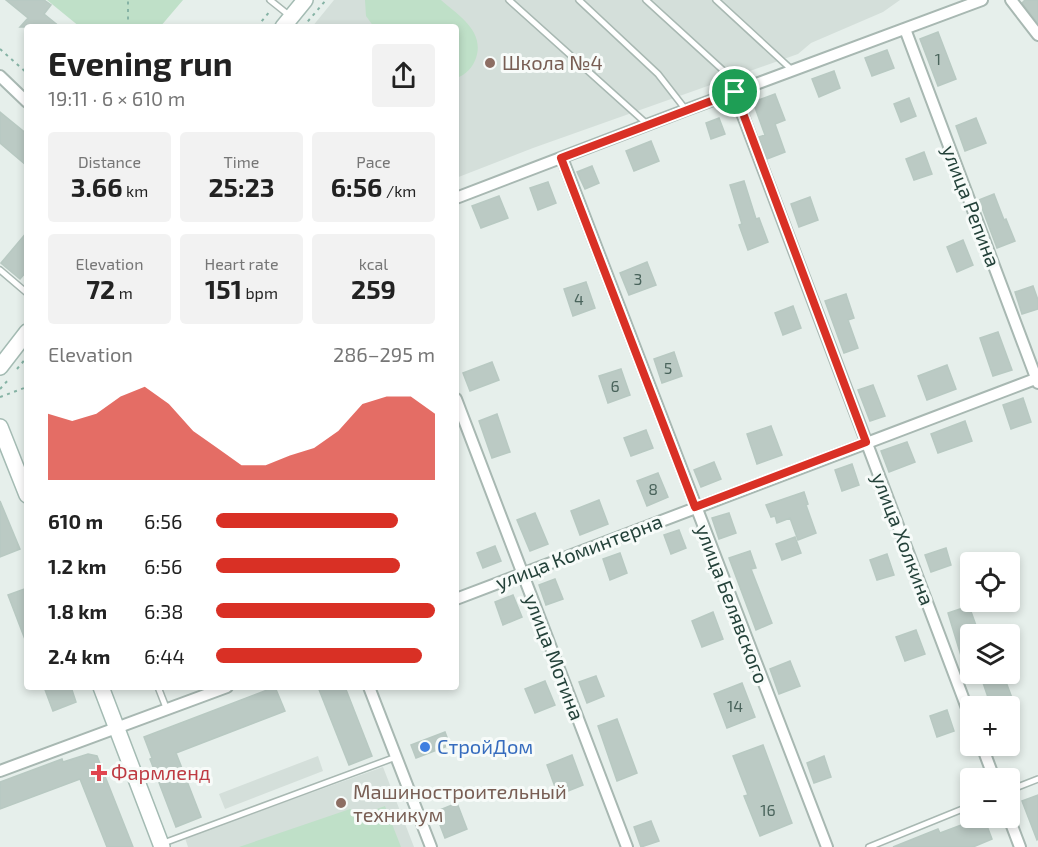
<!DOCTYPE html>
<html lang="en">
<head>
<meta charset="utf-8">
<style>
	body { margin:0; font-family:"Exo 2",sans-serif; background:#f2f2f2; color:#222; height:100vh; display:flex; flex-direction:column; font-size:22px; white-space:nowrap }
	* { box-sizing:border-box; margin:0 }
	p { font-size:20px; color:#767676 }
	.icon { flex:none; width:33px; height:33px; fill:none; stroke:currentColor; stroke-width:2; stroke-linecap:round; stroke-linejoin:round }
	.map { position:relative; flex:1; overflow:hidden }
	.details { position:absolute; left:24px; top:24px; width:435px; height:666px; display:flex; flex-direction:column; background:#fff; border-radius:6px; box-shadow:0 3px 9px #0003 }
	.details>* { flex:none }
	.tools { position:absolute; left:960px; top:552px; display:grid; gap:12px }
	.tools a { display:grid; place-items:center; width:60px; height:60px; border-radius:6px; background:#fff; box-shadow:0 3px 9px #0003; font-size:30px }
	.pin { position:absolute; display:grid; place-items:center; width:51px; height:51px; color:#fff; margin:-26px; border:3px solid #fff; border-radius:50%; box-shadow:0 2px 6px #0007 }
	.round { display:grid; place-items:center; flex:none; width:63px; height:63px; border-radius:6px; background:#f2f2f2 }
	.headline { display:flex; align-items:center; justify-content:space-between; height:102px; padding:0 24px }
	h1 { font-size:33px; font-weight:700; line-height:45px }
	.figures { display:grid; grid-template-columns:repeat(3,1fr); gap:9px; height:102px; padding:6px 24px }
	.figures div { display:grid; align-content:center; border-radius:6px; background:#f2f2f2; text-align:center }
	.figures b { font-size:26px; font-weight:700 }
	.figures small { font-size:16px; font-weight:400 }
	.figures p { font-size:16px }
	.chart { height:168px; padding:12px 24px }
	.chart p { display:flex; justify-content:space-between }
	.chart svg { width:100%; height:108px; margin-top:6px; fill:#d93025; opacity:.7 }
	ul { padding:0 24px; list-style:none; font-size:20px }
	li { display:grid; grid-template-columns:96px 72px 1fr; align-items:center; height:45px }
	li i { height:15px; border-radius:8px; background:#d93025 }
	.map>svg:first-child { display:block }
	.built { fill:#d4dfda }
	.green { fill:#bfe0c8 }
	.building { fill:#bbcac4; stroke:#b8c9c2; stroke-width:1.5 }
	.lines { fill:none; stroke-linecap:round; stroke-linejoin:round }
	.lane-casing { stroke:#a8b8b2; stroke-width:8 }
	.street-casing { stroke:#a8b8b2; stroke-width:14 }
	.secondary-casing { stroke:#a4bbb3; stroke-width:18 }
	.path { stroke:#86b3a5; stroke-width:2; stroke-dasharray:3 4.5; stroke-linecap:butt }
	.lane { stroke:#fff; stroke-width:5 }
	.street { stroke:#fff; stroke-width:10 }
	.secondary { stroke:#fff; stroke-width:15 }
	.route-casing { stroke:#fff; stroke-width:12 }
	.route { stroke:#d93025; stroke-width:8 }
	.education-dot { fill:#8d6e63; stroke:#f7fbf9; stroke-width:2 }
	.shop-dot { fill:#3f7fe0; stroke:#f7fbf9; stroke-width:2 }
	.health-dot { fill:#e0444e; stroke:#f7fbf9; stroke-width:2 }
	.labels { text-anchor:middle; stroke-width:6; stroke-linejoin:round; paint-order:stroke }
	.number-label { font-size:16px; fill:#4a645c }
	.education-label { font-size:20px; fill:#785e54; stroke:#f7fbf9; text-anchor:start }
	.street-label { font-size:20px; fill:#24423a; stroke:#f7fbf9 }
	.shop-label { font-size:20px; fill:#366cbe; stroke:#f7fbf9; text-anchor:start }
	.health-label { font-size:20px; fill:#be3a42; stroke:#f7fbf9; text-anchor:start }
</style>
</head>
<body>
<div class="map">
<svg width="1038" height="847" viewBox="0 0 1038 847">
	<rect width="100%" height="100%" fill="#e6efeb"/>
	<path class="built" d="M334,0H900L883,12L811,43L798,54L533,148L456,178V27H312Z
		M318,756L323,771L225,809L219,794Z
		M383,767L414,847H188L185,838Z"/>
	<path class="green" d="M47,0H183L160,27H80Z
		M365,0H441C458,15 485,31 476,58C473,67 466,75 456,78V27H374L366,16Z
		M385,806L401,847H239L350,809L360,815Z"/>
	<path class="building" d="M6,0H44L51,5L44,14L60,27H20L28,18Z
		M1025,0H1038V23L1022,3Z
		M938,32L956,79L938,86L920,39Z
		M887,50L894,68L872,76L865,58Z
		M834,71L840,88L819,97L812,79Z
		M775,94L785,120L775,124L785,152L767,159L759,137L765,135L753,102Z
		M909,98L916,116L901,122L894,104Z
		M0,112L27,134V166L0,143Z
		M719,118L725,134L711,139L706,123Z
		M976,118L986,143L965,151L956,126Z
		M651,141L659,161L634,171L626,151Z
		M924,152L932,174L914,180L906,159Z
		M592,166L599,183L585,189L577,172Z
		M744,181L756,219L759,218L768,242L748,250L739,225L742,224L730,185Z
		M548,182L556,203L538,210L530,188Z
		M994,194L1004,220L1006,219L1015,241L997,248L979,200Z
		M499,196L508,218L481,228L472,206Z
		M810,197L818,220L799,227L791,204Z
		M27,232V271L20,279L1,263Z
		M963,240L973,265L957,272L947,247Z
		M647,262L656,285L629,295L620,273Z
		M586,282L595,308L573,316L564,289Z
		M1033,286L1038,300V309L1022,314L1015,292Z
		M846,294L854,318L848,320L858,348L844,353L825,301Z
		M793,306L801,328L783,335L775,313Z
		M998,332L1012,370L993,376L980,338Z
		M674,352L682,376L662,383L654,359Z
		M492,362L499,380L470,391L463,373Z
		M947,365L956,389L927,400L918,376Z
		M621,369L630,395L608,403L599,376Z
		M873,385L885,416L870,421L858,390Z
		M1023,398L1031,422L1011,429L1003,405Z
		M497,414L510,452L492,458L479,421Z
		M965,421L972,441L938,453L931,434Z
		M771,426L782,455L757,464L747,434Z
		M646,430L653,448L631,456L624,438Z
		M907,442L915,462L889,472L881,451Z
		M714,462L721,479L701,487L694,470Z
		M852,464L859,485L842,491L835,470Z
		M658,473L668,497L647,506L637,481Z
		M804,492L808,504L806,505L816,533L798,540L790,518L777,523L775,516L771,517L766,505Z
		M599,500L608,524L580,535L571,511Z
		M0,501L20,549L0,557Z
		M535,513L548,544L530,551L517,520Z
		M729,513L736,533L719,539L712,518Z
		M679,530L686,548L671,554L664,535Z
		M795,537L801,553L782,560L776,544Z
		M495,546L501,561L483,568L477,553Z
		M946,548L951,565L931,572L925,555Z
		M750,551L756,568L751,569L772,623L756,630L729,558Z
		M620,553L627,573L610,580L603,559Z
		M887,554L894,575L877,580L870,560Z
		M555,579L563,599L546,605L539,585Z
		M27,588V642H26L8,595Z
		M513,595L522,617L503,625L495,602Z
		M969,606L978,631L970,634V682H969L948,613Z
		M713,612L723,639L702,647L692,621Z
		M916,630L925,654L905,661L896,637Z
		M790,661L800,686L779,694L770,669Z
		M980,674H1003L1015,706H991Z
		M596,676L604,696L587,703L579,682Z
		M545,681L555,705L535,713L525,689Z
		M742,683L755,717L727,728L714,694Z
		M44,687H71L76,702L53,711Z
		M275,687L285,711L176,753L201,817L176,827L150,759L152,758L144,737Z
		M318,687H345L372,756L349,765Z
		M947,710L954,731L937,737L930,716Z
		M617,719L637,773L617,781L598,726Z
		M445,732L450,745L416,758L411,745Z
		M763,745L792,823L760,836L744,796L748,795L733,756Z
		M88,754L97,756L133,847H107L80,779L0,809V782L62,759L63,762Z
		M572,755L583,785L558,795L547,765Z
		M824,756L831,777L814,783L807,763Z
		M1038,795V839L1037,840L1022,801Z
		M457,803L467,829L445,838L435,812Z
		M980,818H984L992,839L973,847H893L938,829L940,833Z
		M651,821L659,841L641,847L634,827Z"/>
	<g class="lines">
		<g class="lane-casing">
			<path id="lane" d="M270,0L290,16
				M509,0L647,124
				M579,0L658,74L686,110
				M646,0L726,73L734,92
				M716,0L792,70
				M0,270L27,293
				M158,687L167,710
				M1010,790L1038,779
				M161,844L396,757
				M869,847L970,806"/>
		</g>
		<g class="street-casing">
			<path id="street" d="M1011,0L1038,35
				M905,29L1038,383
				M0,76L27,102
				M734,92L970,716
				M562,158L827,847
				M456,198L686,110L982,0
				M456,399L627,847
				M456,599L1038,378
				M369,687L431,847
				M982,746L994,778
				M0,771L227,687
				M1009,818L1020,847"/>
		</g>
		<g class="secondary-casing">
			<path id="secondary" d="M283,27L305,0
				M0,367L27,332
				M0,427L27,495
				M101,687L162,847"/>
		</g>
		<path class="path" d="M128,27V0
			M257,27L270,11
			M303,27L326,0
			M0,49L27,73
			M17,369L27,357
			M0,389L10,378
			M0,397L27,387"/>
		<use href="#lane" class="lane"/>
		<use href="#street" class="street"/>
		<use href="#secondary" class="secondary"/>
	</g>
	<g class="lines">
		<g class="route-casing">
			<path id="route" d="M735,92L866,442L695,507L561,158Z"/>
		</g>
		<use href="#route" class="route"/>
	</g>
	<g class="education-dot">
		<circle cx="490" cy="63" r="6"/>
		<circle cx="341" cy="803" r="6"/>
	</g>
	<circle class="shop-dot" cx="425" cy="747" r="6"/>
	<path class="health-dot" d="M96 764h6v6h6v6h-6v6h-6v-6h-6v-6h6z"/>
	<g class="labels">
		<g class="number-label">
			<text x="938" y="65">1</text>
			<text x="638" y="285">3</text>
			<text x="579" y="305">4</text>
			<text x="668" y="374">5</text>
			<text x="615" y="392">6</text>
			<text x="653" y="495">8</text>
			<text x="735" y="712">14</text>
			<text x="768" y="816">16</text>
		</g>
		<g class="education-label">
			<text x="502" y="70">Школа №4</text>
			<text x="353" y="799">Машиностроительный<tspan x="353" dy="23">техникум</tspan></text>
		</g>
		<g class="street-label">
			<text transform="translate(971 206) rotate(69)" y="7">улица Репина</text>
			<text transform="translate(903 539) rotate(69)" y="7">улица Холкина</text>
			<text transform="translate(579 552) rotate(-21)" y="7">улица Коминтерна</text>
			<text transform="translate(732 604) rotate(69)" y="7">улица Белявского</text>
			<text transform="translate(554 657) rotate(69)" y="7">улица Мотина</text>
		</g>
		<g class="shop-label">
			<text x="437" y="754">СтройДом</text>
		</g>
		<g class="health-label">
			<text x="111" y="780">Фармленд</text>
		</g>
	</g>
</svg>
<div class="tools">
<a><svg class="icon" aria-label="locate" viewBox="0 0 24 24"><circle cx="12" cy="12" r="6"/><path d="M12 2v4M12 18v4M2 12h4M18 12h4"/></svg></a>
<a><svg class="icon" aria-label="layers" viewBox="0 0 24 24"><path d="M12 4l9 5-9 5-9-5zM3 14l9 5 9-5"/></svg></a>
<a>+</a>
<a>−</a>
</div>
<div class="pin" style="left:735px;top:92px;background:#1e9e55"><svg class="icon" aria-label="arrive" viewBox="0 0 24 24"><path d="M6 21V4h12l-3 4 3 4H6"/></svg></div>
<section class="details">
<div class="headline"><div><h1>Evening run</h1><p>19:11 · 6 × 610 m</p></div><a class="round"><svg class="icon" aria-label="share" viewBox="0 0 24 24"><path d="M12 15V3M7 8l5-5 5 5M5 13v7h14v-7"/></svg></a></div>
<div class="figures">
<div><p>Distance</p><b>3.66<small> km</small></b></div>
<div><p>Time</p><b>25:23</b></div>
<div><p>Pace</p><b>6:56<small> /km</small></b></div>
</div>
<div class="figures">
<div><p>Elevation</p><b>72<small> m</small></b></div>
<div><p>Heart rate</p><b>151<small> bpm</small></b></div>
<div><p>kcal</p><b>259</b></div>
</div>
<div class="chart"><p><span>Elevation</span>286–295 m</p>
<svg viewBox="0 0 160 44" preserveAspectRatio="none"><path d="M0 44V17L10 20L20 17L30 10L40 6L50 13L60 24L70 31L80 38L90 38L100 34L110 31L120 24L130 13L140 10L150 10L160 17V44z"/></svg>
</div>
<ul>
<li><b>610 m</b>6:56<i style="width:83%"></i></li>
<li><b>1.2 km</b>6:56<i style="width:84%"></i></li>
<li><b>1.8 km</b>6:38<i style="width:100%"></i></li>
<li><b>2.4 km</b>6:44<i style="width:94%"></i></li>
</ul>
</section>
</div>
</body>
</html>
